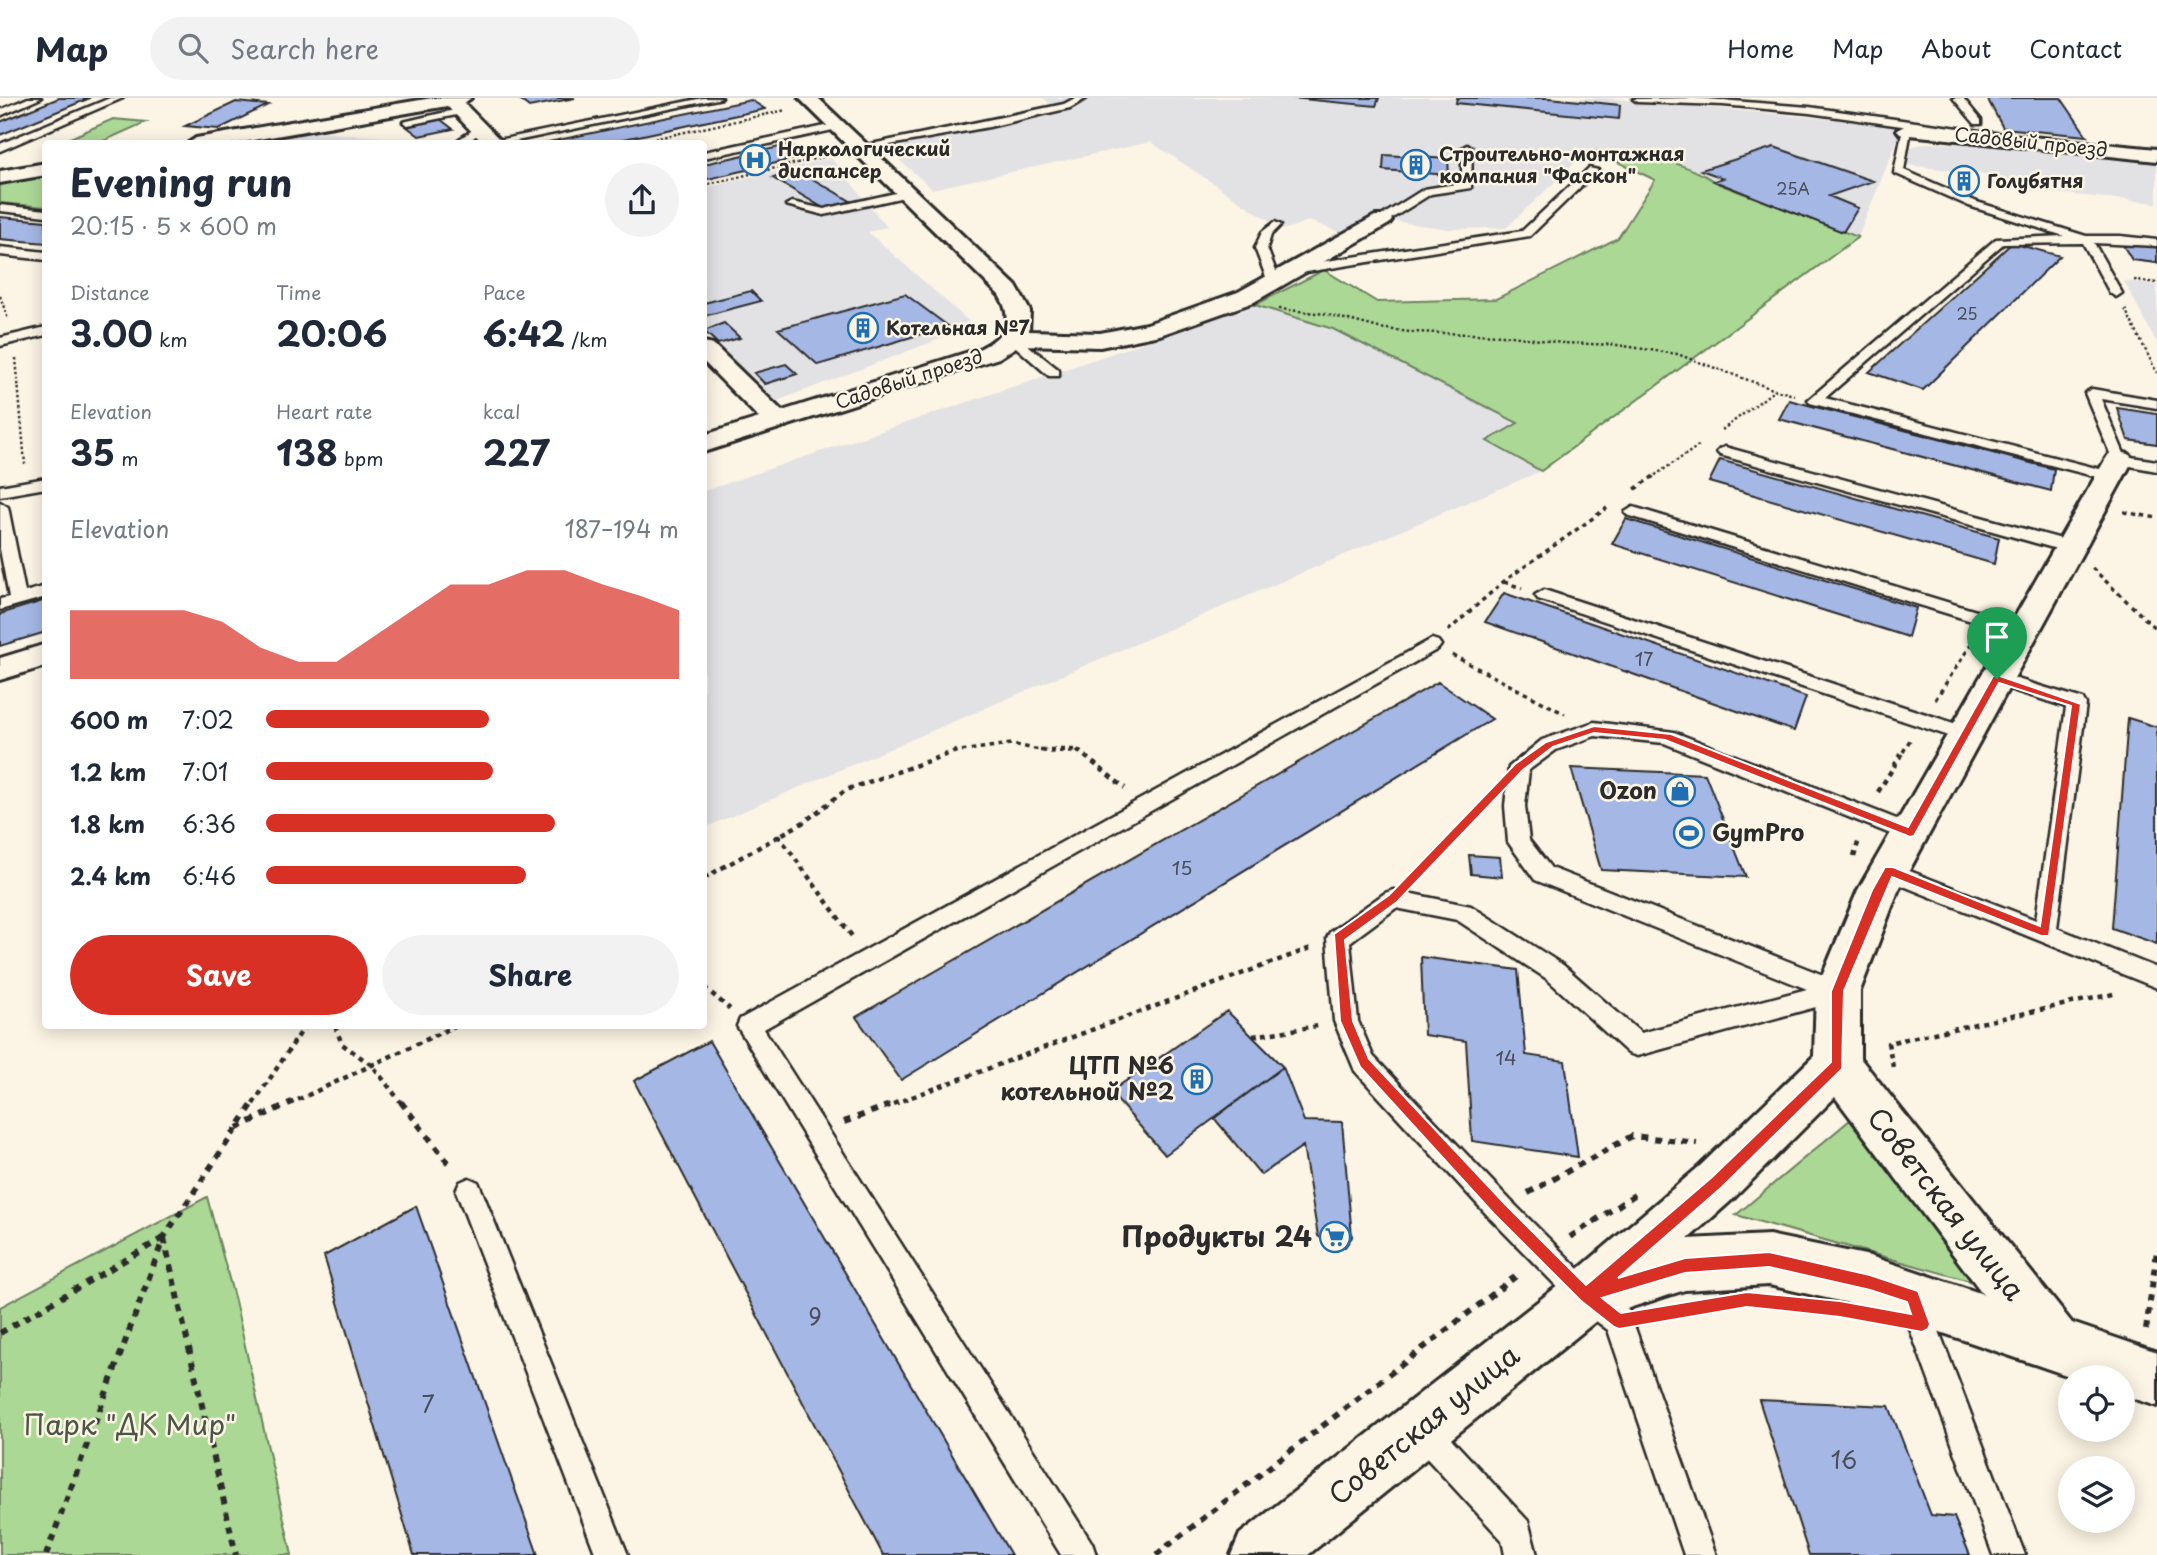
<!DOCTYPE html>
<html lang="en">
<head>
<meta charset="utf-8">
<style>
	body { margin:0; font-family:"Playpen Sans",sans-serif; background:#f2f2f3; color:#1f2937; height:100vh; display:flex; flex-direction:column; font-size:26px; white-space:nowrap }
	* { box-sizing:border-box; margin:0 }
	p { font-size:23px; color:#747a83 }
	.icon { flex:none; width:38px; height:38px; fill:none; stroke:currentColor; stroke-width:2; stroke-linecap:round; stroke-linejoin:round }
	.map { position:relative; flex:1; overflow:hidden }
	.drawer { position:absolute; left:42px; top:42px; width:665px; height:889px; display:flex; flex-direction:column; background:#fff; border-radius:7px; box-shadow:0 4px 18px #0003 }
	.drawer>* { flex:none }
	.tools { position:absolute; left:2058px; top:1267px; display:grid; gap:14px }
	.tools a { display:grid; place-items:center; width:77px; height:77px; border-radius:50%; background:#fff; box-shadow:0 4px 18px #0003; font-size:35px }
	.pin { position:absolute; display:grid; place-items:center; width:60px; height:60px; color:#fff; margin:-72px -30px; border-radius:50% 50% 50% 0; rotate:-45deg; box-shadow:0 0 7px #0007 }
	.pin .icon { rotate:45deg }
	.round { display:grid; place-items:center; flex:none; width:74px; height:74px; border-radius:37px; background:#f2f2f3 }
	.summary { display:flex; align-items:center; justify-content:space-between; height:119px; padding:0 28px }
	h1 { font-size:38px; font-weight:700; line-height:52px }
	.stats { display:grid; grid-template-columns:repeat(3,1fr); gap:10px; height:119px; padding:7px 28px }
	.stats div { display:grid; align-content:center }
	.stats b { font-size:35px; font-weight:700 }
	.stats small { font-size:19px; font-weight:400 }
	.stats p { font-size:19px }
	.chart { height:196px; padding:14px 28px }
	.chart p { display:flex; justify-content:space-between }
	.chart svg { width:100%; height:126px; margin-top:7px; fill:#d93025; opacity:.7 }
	.cta { display:flex; gap:14px; margin-top:auto; padding:14px 28px }
	.cta a { flex:1; height:80px; border-radius:42px; background:#d93025; color:#fff; font-size:28px; font-weight:700; line-height:80px; text-align:center }
	.cta a+a { background:#f2f2f3; color:#1f2937 }
	ul { padding:0 28px; list-style:none; font-size:23px }
	li { display:grid; grid-template-columns:112px 84px 1fr; align-items:center; height:52px }
	li i { height:18px; border-radius:9px; background:#d93025 }
	header { display:flex; align-items:center; gap:42px; box-sizing:border-box; height:98px; padding:0 35px; background:#fff; border-bottom:2px solid #e0e1e3 }
	header strong { font-size:33px }
	nav { display:flex; gap:38px; margin-inline-start:auto; font-size:24px }
	.search { width:490px; height:63px; background:#f2f2f3; display:flex; align-items:center; gap:18px; box-sizing:border-box; padding:0 24px; border-radius:38px; color:#747a83; font-size:26px }
	.map>svg:first-child { display:block }
	.built { fill:#e2e2e5 }
	.green { fill:#acd896; stroke:#6c8260; stroke-width:2 }
	.building { fill:#a5b7e5; stroke:#2b2b2b; stroke-width:2 }
	.lines { fill:none; stroke-linecap:round; stroke-linejoin:round }
	.service-casing { stroke:#2b2b2b; stroke-width:5 }
	.minor-casing { stroke:#2b2b2b; stroke-width:6 }
	.path-far3 { stroke:#2b2b2b; stroke-width:2.5; stroke-dasharray:2.5 2.5; stroke-linecap:butt }
	.path-far2 { stroke:#2b2b2b; stroke-width:3.5; stroke-dasharray:4.5 4.5; stroke-linecap:butt }
	.path-far1 { stroke:#2b2b2b; stroke-width:4.5; stroke-dasharray:5 5; stroke-linecap:butt }
	.path { stroke:#2b2b2b; stroke-width:6; stroke-dasharray:7 7; stroke-linecap:butt }
	.service { fill:#fcf5e5; fill-rule:evenodd }
	.minor { fill:#fcf5e5; fill-rule:evenodd }
	.route { fill:#d93025; stroke:#fff; stroke-width:2; fill-rule:evenodd }
	.labels { text-anchor:middle; stroke-width:5; stroke-linejoin:round; paint-order:stroke }
	.far-number-label { font-size:16px; fill:#4a4e5a }
	.far-street-label { font-size:19px; fill:#2b2b2b; stroke:#fcf5e5 }
	.far-poi-label { font-size:19px; font-weight:bold; fill:#2b2b2b; stroke:#fcf5e5; text-anchor:start }
	.number-label { font-size:19px; fill:#4a4e5a }
	.poi-label { font-size:23px; font-weight:bold; fill:#2b2b2b; stroke:#fcf5e5; text-anchor:end }
	.near-number-label { font-size:23px; fill:#4a4e5a }
	.near-street-label { font-size:28px; fill:#2b2b2b; stroke:#fcf5e5 }
	.near-poi-label { font-size:28px; font-weight:bold; fill:#2b2b2b; stroke:#fcf5e5; text-anchor:end }
	.near-park-label { font-size:28px; fill:#4b5646; stroke:#fcf5e5 }
</style>
</head>
<body>
<header>
<strong>Map</strong>
<div class="search"><svg class="icon" aria-label="search" viewBox="0 0 24 24"><circle cx="10" cy="10" r="6"/><path d="M15 15l6 6"/></svg>Search here</div>
<nav><a>Home</a><a>Map</a><a>About</a><a>Contact</a></nav>
</header>
<div class="map">
<svg width="2157" height="1457" viewBox="0 0 2157 1457">
	<rect width="100%" height="100%" fill="#fcf5e5"/>
	<filter id="ink" filterUnits="userSpaceOnUse"><feTurbulence type="fractalNoise" baseFrequency=".0143" numOctaves="2"/><feDisplacementMap in="SourceGraphic" scale="14" xChannelSelector="R" yChannelSelector="G"/><feConvolveMatrix kernelMatrix="1 2 1 2 8 2 1 2 1" color-interpolation-filters="sRGB"/></filter>
	<g filter="url(#ink)">
		<path class="built" d="M1043,0H1605L1903,28L1858,139L1719,86L1699,73L1646,56L1595,53L1577,63L1506,130L1449,131L1370,120L1342,135L1309,123L1283,132L1151,44L932,91L878,43L1052,7Z
			M301,33L386,39L392,45L225,46Z
			M1925,45L1986,46L2157,63V105L2003,90L1997,78L1907,67L1911,49Z
			M831,60L887,129L868,134L974,228L777,303L704,233V90Z
			M2124,183L2157,187V245Z
			M1255,207L1333,231L1519,326L1488,343L1541,373L704,730V393Z"/>
		<path class="green" d="M113,21L146,24L99,45H59Z
			M1595,53C1641,56 1679,60 1719,86L1858,139L1541,373L1487,343L1518,325L1333,231L1255,207L1324,172L1377,204L1496,201L1618,140L1655,82Z
			M45,75V109L0,105V82Z
			M1850,1022L1984,1187L1736,1117Z
			M207,1099L235,1203L292,1457H0V1209Z"/>
		<path class="building" d="M59,0H90L0,37V24Z
			M523,0H575L529,9L519,1Z
			M1291,0H1379L1376,8Z
			M1457,0H1549L1620,7L1619,21L1456,5Z
			M1987,0H2061L2087,38L2003,30Z
			M751,2L765,11L601,46L544,45Z
			M236,4L268,7L219,31L185,28Z
			M440,21L453,31L419,38L406,28Z
			M788,47L806,58L704,82V66Z
			M1774,49L1873,83L1829,98L1858,110L1843,134L1714,83L1723,80L1701,72Z
			M1384,57L1448,61L1449,77L1383,72Z
			M799,73L852,104L825,111L773,80Z
			M0,119L46,123V145L0,141Z
			M2121,144L2157,148V165L2132,162Z
			M2012,145L2060,158L1923,292L1869,274Z
			M751,193L761,203L704,218V205Z
			M905,196L948,228L818,267L778,231Z
			M724,225L740,240L718,246L704,233Z
			M786,266L797,276L765,286L754,275Z
			M1789,302L2054,371L2051,393L1779,321Z
			M2117,310L2157,316V346L2128,342Z
			M1720,362L1999,440L1994,466L1709,384Z
			M1626,421L1916,510L1908,539L1612,446Z
			M1504,495L1806,599L1794,633L1485,524Z
			M46,502V534L0,548V516Z
			M1438,584L1492,621L901,982L856,919Z
			M2128,620L2157,629V846L2112,830Z
			M1571,670L1705,676L1746,779L1601,772Z
			M1469,757L1500,759L1502,779L1471,776Z
			M1421,859L1518,872L1526,957L1565,963L1578,1059L1472,1043L1466,943L1424,937Z
			M1227,913L1283,969L1165,1057L1110,994Z
			M709,943L1011,1457H883L634,983Z
			M1283,969L1304,1023L1342,1024L1352,1139L1345,1149L1330,1147L1318,1138L1303,1048L1261,1077L1214,1020Z
			M416,1108L538,1457H414L324,1158Z
			M1759,1302L1889,1308L1931,1417L1954,1419L1970,1457H1809Z"/>
		<g class="lines">
			<g class="service-casing">
				<path id="service" d="M28,0H41L0,18V12Z
					M110,0H123L0,53V46Z
					M703,0H722L502,46L489,44Z
					M1075,0H1087L1070,10L989,29L862,52L857,49L1064,6Z
					M1694,0L1809,9L1980,33L1985,36L1980,39L1809,15L1723,7L1638,4L1633,1Z
					M1953,0H1963L1981,22V26H1975Z
					M463,10L466,11V15L408,27L403,24Z
					M839,25L842,26V30L704,60V54Z
					M477,29L485,31L465,46H452Z
					M1903,30L1911,32L1904,72L1977,104L2086,138H2120L2157,142V148L2094,145L2122,195L2116,199L2110,195L2083,145L2003,146L1825,300L2115,375L2118,378L2115,381H2105L1810,305L1808,302L1996,141L2064,138L1969,108L1894,75Z
					M1467,47L1472,50L1471,90L1431,96L1386,124H1378V120L1424,91L1462,85V50Z
					M1589,70L1598,72L1530,138L1294,176L1288,172L1294,168L1522,133Z
					M909,92L913,93V97L824,117L786,107L792,104L824,111Z
					M0,107L46,112V118L0,113Z
					M1275,124L1281,127L1271,137L1267,150L1280,184L1274,188L1268,184L1255,150L1262,134Z
					M0,149L46,154V162L0,157Z
					M46,229V237L0,248V240Z
					M1014,236L1059,272V278H1049L1009,243V237Z
					M2092,291L2157,302V310L2101,301L2125,358L2157,363V373L2114,365L2085,295Z
					M1725,349L2076,445L2078,449L2076,453H2064L1720,357L1717,354L1720,351Z
					M46,380V390L0,398V388Z
					M0,404L8,409L25,494L46,488V499L0,512V501L9,499L0,451Z
					M1633,409L2029,529L2032,533L2029,537H2017L1627,417L1625,414Z
					M1544,492L1972,631L1975,636L1972,641H1958L1538,501L1535,497Z
					M1432,541L1438,543L1441,547L1438,551L764,931L1092,1445L1096,1457H1061L737,928L740,921Z
					M1997,575L2083,601L2086,606L2057,830L2157,870V890L1881,779L1878,773L1881,767L1889,765L2036,822L2066,609L1990,585L1988,581L1990,577Z
					M1594,624L1674,634L1917,729L1921,735L1917,741L1910,743L1903,741L1664,645L1595,638L1556,652L1529,672L1525,708L1529,742L1551,770L1846,886L1850,893L1846,900L1838,903L1637,958L1628,955L1547,881L1457,822L1396,810L1350,844L1358,923L1373,958L1510,1102L1596,1188L1629,1213L1716,1457H1684L1608,1232L1576,1208L1490,1120L1355,973L1334,923L1327,840L1330,834L1385,795L1393,792L1471,808L1563,867L1641,935L1807,891L1535,782L1508,744L1505,708L1509,669L1542,642Z
					M469,1080L478,1084L482,1093L628,1457H596L456,1093L460,1084Z
					M1914,1190L1924,1194L2025,1457H1993L1900,1204L1904,1194Z
					M1421,1316L1432,1320L1528,1423L1537,1457H1505L1502,1442L1410,1342L1406,1331L1410,1320Z"/>
			</g>
			<g class="minor-casing">
				<path id="minor" d="M432,0H471L464,5L504,46H484L447,8L231,46H187L196,40Z
					M799,0H818L1016,188L1030,213L1029,233L1100,235L1147,226L1238,194L1375,118H1389L1392,122L1389,126L1254,204L1160,237L1100,249L1019,247L999,260L704,354V337L759,320L704,264V244L713,246L782,313L981,250C1006,237 1014,222 999,197Z
					M1906,27L2157,51V63L1900,36L1897,32Z
					M46,65V77L0,85V73Z
					M2119,354L2129,356L2133,362L1898,793L1860,893V960L2072,1225L2157,1254V1308L2123,1297V1279H2072L1870,1210L1769,1187L1685,1192L1601,1219L1308,1457H1231L1240,1436L1568,1180L1700,1068L1814,958L1816,893L1858,792L2105,362L2109,356ZM1835,999L1983,1196L1870,1158L1769,1137L1688,1141L1734,1100Z
					M46,546V568L0,582V560Z"/>
			</g>
			<path class="path-far3" d="M630,46L786,12
				M704,87L831,57
				M2134,182L2157,185
				M0,198L8,221
				M1279,211L1326,216L1379,230L1410,234L1505,237L1562,245L1617,247L1677,256L1775,292
				M2125,211L2157,275
				M16,260L25,366
				M1722,332L1775,292L1794,297
				M1651,380L1700,347"/>
			<path class="path-far2" d="M1635,391L1654,378
				M2124,414L2157,420
				M2092,470L2157,532
				M1504,484L1522,490
				M1448,533L1503,484L1607,410
				M1452,557L1565,616
				M1935,602L1974,542
				M953,654L1011,646L1049,654
				M1050,654H1079
				M1903,654L1910,642"/>
			<path class="path-far1" d="M1040,652H1075
				M1077,652L1125,690
				M1878,694L1904,652
				M778,737L854,841
				M1854,759L1859,741
				M704,780L804,724L846,692L959,652
				M1413,780L1487,703
				M704,889L730,911
				M335,928L342,946L373,968L402,1006
				M1253,938L1318,928
				M1893,969L1888,945L2118,895
				M253,1006L305,928
				M289,1006L455,928
				M893,1006L1311,850"/>
			<path class="path" d="M401,1004L452,1070
				M844,1024L898,1004
				M237,1030L292,1004
				M1528,1095L1632,1038L1697,1045
				M1570,1139L1639,1094
				M164,1140L236,1457
				M2146,1232L2157,1153
				M0,1235L163,1140
				M46,1457L164,1139L254,1004
				M1156,1457L1520,1175"/>
			<use href="#service" class="service"/>
			<use href="#minor" class="minor"/>
		</g>
	</g>
	<path class="route" d="M1993,578H2000L2081,606L2049,838H2041L1892,779L1844,893L1842,971L1722,1089L1618,1180L1685,1160L1769,1154L1870,1177L1918,1193L1930,1226L1928,1231L1922,1234L1840,1219L1747,1209L1619,1231L1614,1229L1581,1203L1494,1116L1360,969L1340,923L1334,836L1389,797L1515,666L1546,644L1594,628L1671,636L1908,729ZM1999,585L2071,608L2040,828L1893,769H1885L1872,792L1831,893V964L1712,1079L1586,1187L1505,1106L1369,961L1353,923L1345,842L1397,804L1523,672L1553,649L1594,635L1665,642L1910,739L1914,738ZM1769,1169L1870,1192L1907,1204L1911,1216L1840,1203L1747,1194L1621,1215L1602,1200L1685,1175Z"/>
	<defs>
		<g id="hospital-ring" transform="scale(1.575)"><circle r="9.5" fill="#fcf5e5" stroke="#1f6fb2" stroke-width="1.5"/><path d="M-5-5h3v3.5h4V-5h3V5h-3V1.5h-4V5h-3Z" fill="#1f6fb2"/></g>
		<g id="building-ring" transform="scale(1.575)"><circle r="9.5" fill="#fcf5e5" stroke="#1f6fb2" stroke-width="1.5"/><path d="M-4-6H4V6H1V3H-1V6H-4ZM-2.5-4.3h1.7v1.8h-1.7ZM.8-4.3h1.7v1.8H.8ZM-2.5-1h1.7V.8h-1.7ZM.8-1h1.7V.8H.8Z" fill="#1f6fb2"/></g>
		<g id="shop-ring" transform="scale(1.575)"><circle r="9.5" fill="#fcf5e5" stroke="#1f6fb2" stroke-width="1.5"/><path d="M-5-2.5h2.3a2.7 3.5 0 0 1 5.4 0H5L5.5 6h-11ZM-1.5-2.5h3a1.5 2.3 0 0 0-3 0Z" fill="#1f6fb2"/></g>
		<g id="stadium-ring" transform="scale(1.575)"><circle r="9.5" fill="#fcf5e5" stroke="#1f6fb2" stroke-width="1.5"/><path d="M0-5a6.5 5 0 1 0 0 10a6.5 5 0 1 0 0-10ZM-3.5-1.8h7v3.6h-7Z" fill="#1f6fb2"/></g>
		<g id="supermarket-ring" transform="scale(1.575)"><circle r="9.5" fill="#fcf5e5" stroke="#1f6fb2" stroke-width="1.5"/><path d="M-6-5.5h2.5l.6 2H6L4.5 2H-2.5L-4.4-4H-6ZM-1.5 3.2a1.3 1.3 0 1 0 .1 0ZM3 3.2a1.3 1.3 0 1 0 .1 0Z" fill="#1f6fb2"/></g>
	</defs>
	<g fill-rule="evenodd">
		<use href="#hospital-ring" x="755" y="62"/>
		<use href="#building-ring" x="1416" y="67"/>
		<use href="#building-ring" x="1964" y="83"/>
		<use href="#building-ring" x="863" y="230"/>
		<use href="#shop-ring" x="1680" y="693"/>
		<use href="#stadium-ring" x="1689" y="735"/>
		<use href="#building-ring" x="1197" y="981"/>
		<use href="#supermarket-ring" x="1335" y="1139"/>
	</g>
	<g class="labels">
		<g class="far-number-label">
			<text x="1793" y="97">25А</text>
			<text x="1967" y="222">25</text>
		</g>
		<g class="far-street-label">
			<text transform="translate(2031 44) rotate(6)" y="7">Садовый проезд</text>
			<text transform="translate(909 281) rotate(-18)" y="7">Садовый проезд</text>
		</g>
		<g class="far-poi-label">
			<text x="778" y="58">Наркологический<tspan x="778" dy="22">диспансер</tspan></text>
			<text x="1439" y="63">Строительно-монтажная<tspan x="1439" dy="22">компания "Фаскон"</tspan></text>
			<text x="1987" y="90">Голубятня</text>
			<text x="886" y="237">Котельная №7</text>
		</g>
		<g class="number-label">
			<text x="1644" y="568">17</text>
			<text x="1182" y="777">15</text>
			<text x="1506" y="967">14</text>
		</g>
		<g class="poi-label">
			<text x="1657" y="701">Ozon</text>
			<text x="1712" y="743" text-anchor="start">GymPro</text>
			<text x="1174" y="976">ЦТП №6<tspan x="1174" dy="26">котельной №2</tspan></text>
		</g>
		<g class="near-number-label">
			<text x="815" y="1228">9</text>
			<text x="428" y="1315">7</text>
			<text x="1844" y="1371">16</text>
		</g>
		<g class="near-street-label">
			<text transform="translate(1946 1106) rotate(52)" y="10">Советская улица</text>
			<text transform="translate(1424 1327) rotate(-39)" y="10">Советская улица</text>
		</g>
		<g class="near-poi-label">
			<text x="1312" y="1149">Продукты 24</text>
		</g>
		<g class="near-park-label">
			<text x="130" y="1337">Парк "ДК Мир"</text>
		</g>
	</g>
</svg>
<div class="tools">
<a><svg class="icon" aria-label="locate" viewBox="0 0 24 24"><circle cx="12" cy="12" r="6"/><path d="M12 2v4M12 18v4M2 12h4M18 12h4"/></svg></a>
<a><svg class="icon" aria-label="layers" viewBox="0 0 24 24"><path d="M12 4l9 5-9 5-9-5zM3 14l9 5 9-5"/></svg></a>
</div>
<div class="pin" style="left:1997px;top:581px;background:#1e9e55"><svg class="icon" aria-label="arrive" viewBox="0 0 24 24"><path d="M6 21V4h12l-3 4 3 4H6"/></svg></div>
<section class="drawer">
<div class="summary"><div><h1>Evening run</h1><p>20:15 · 5 × 600 m</p></div><a class="round"><svg class="icon" aria-label="share" viewBox="0 0 24 24"><path d="M12 15V3M7 8l5-5 5 5M5 13v7h14v-7"/></svg></a></div>
<div class="stats">
<div><p>Distance</p><b>3.00<small> km</small></b></div>
<div><p>Time</p><b>20:06</b></div>
<div><p>Pace</p><b>6:42<small> /km</small></b></div>
</div>
<div class="stats">
<div><p>Elevation</p><b>35<small> m</small></b></div>
<div><p>Heart rate</p><b>138<small> bpm</small></b></div>
<div><p>kcal</p><b>227</b></div>
</div>
<div class="chart"><p><span>Elevation</span>187–194 m</p>
<svg viewBox="0 0 160 44" preserveAspectRatio="none"><path d="M0 44V20L10 20L20 20L30 20L40 24L50 33L60 38L70 38L80 29L90 20L100 11L110 11L120 6L130 6L140 11L150 15L160 20V44z"/></svg>
</div>
<ul>
<li><b>600 m</b>7:02<i style="width:54%"></i></li>
<li><b>1.2 km</b>7:01<i style="width:55%"></i></li>
<li><b>1.8 km</b>6:36<i style="width:70%"></i></li>
<li><b>2.4 km</b>6:46<i style="width:63%"></i></li>
</ul>
<div class="cta"><a>Save</a><a>Share</a></div>
</section>
</div>
</body>
</html>
